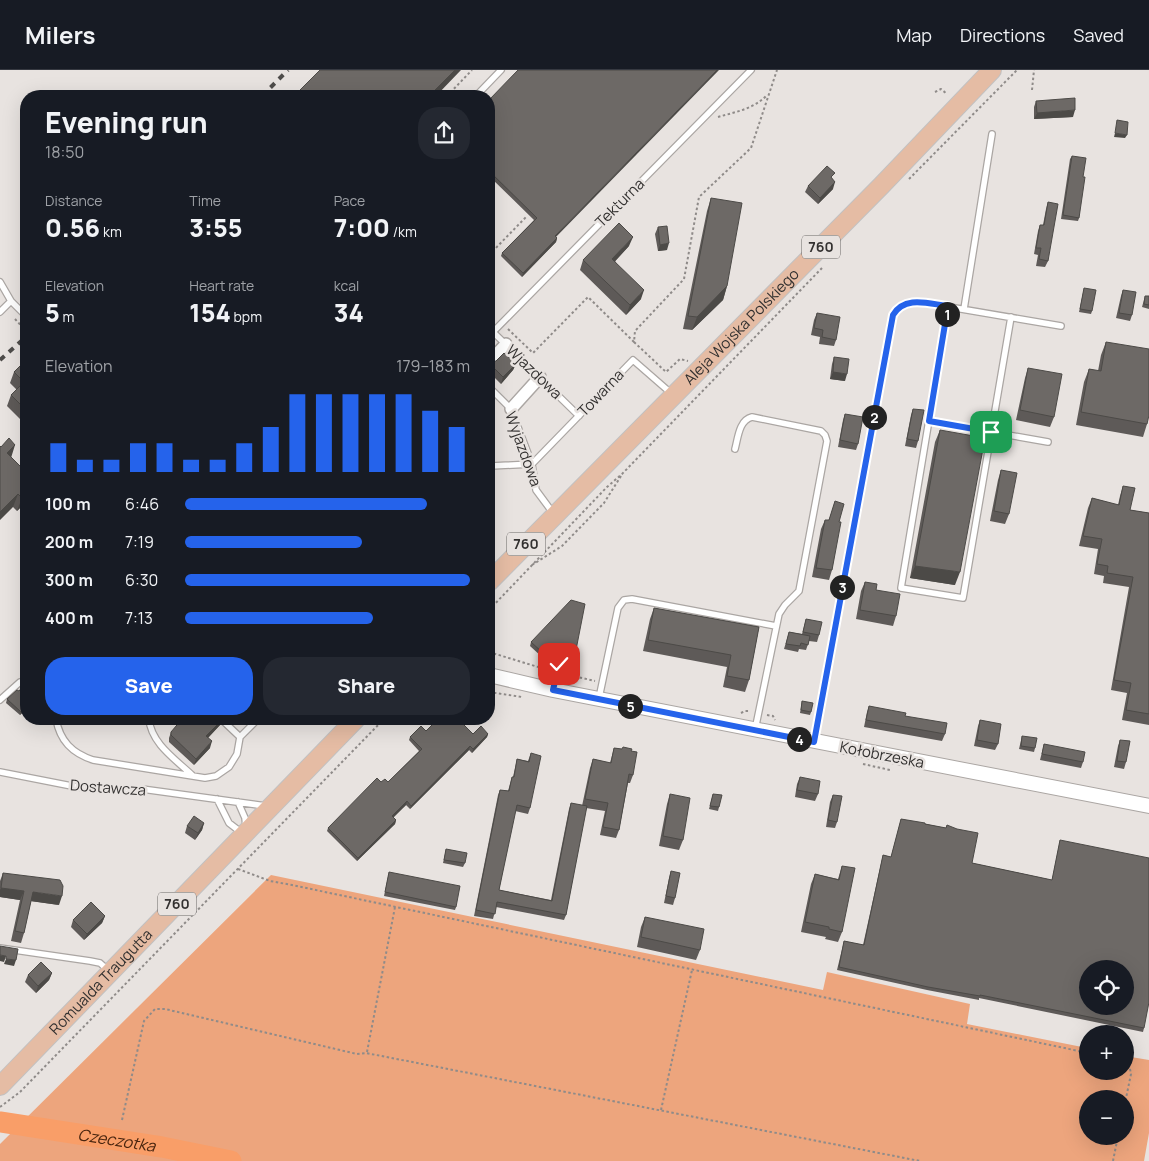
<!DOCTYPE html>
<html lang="en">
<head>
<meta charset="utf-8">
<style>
	body { margin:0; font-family:Manrope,sans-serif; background:#242831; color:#f1f3f6; height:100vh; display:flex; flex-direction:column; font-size:19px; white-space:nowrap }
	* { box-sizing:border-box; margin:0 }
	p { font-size:16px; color:#9ea1a6 }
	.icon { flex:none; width:28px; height:28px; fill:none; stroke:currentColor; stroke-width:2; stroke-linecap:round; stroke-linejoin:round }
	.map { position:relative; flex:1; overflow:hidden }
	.details { position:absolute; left:20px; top:20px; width:475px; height:635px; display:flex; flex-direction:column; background:#171b24; border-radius:20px; box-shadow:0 5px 20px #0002 }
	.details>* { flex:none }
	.buttons { position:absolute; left:1079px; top:890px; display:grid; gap:10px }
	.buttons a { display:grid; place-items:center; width:55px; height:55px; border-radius:50%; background:#171b24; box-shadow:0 5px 20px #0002; font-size:25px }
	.pin { position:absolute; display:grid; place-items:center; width:42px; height:42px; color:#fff; margin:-21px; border-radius:10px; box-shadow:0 2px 8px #0006 }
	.km { position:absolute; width:25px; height:25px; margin:-12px; border-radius:50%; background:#222; color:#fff; font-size:14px; line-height:25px; text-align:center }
	.round { display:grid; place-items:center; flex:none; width:52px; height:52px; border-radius:20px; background:#242831 }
	.overview { display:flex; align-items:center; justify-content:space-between; height:85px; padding:0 25px }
	h1 { font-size:28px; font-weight:800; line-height:38px }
	.figures { display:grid; grid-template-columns:repeat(3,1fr); gap:8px; height:85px; padding:5px 25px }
	.figures div { display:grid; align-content:center }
	.figures b { font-size:25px; font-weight:800 }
	.figures small { font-size:14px; font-weight:400 }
	.figures p { font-size:14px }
	.chart { height:140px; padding:10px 25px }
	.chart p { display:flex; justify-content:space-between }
	.chart svg { width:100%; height:90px; margin-top:5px; stroke:#2563eb; stroke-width:6 }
	.primary-button { display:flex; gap:10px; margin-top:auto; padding:10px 25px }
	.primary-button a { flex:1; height:58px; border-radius:20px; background:#2563eb; color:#fff; font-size:20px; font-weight:800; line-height:58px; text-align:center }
	.primary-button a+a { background:#242831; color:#f1f3f6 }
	ul { padding:0 25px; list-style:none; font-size:16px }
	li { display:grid; grid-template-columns:80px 60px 1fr; align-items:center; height:38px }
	li i { height:12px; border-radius:6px; background:#2563eb }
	header { display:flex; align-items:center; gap:30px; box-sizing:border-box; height:70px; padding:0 25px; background:#171b24; border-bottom:1px solid #363941 }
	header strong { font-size:24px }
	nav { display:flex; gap:28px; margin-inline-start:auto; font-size:18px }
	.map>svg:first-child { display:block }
	.green { fill:#eda57d; fill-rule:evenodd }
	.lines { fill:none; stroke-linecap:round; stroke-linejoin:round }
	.river { stroke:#f99e68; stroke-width:21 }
	.service-casing { stroke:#aba6a3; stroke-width:8 }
	.minor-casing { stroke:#aba6a3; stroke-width:14 }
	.tertiary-casing { stroke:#aba6a3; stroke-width:16 }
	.primary-casing { stroke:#c2c1c1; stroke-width:20 }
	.path { stroke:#8f8b89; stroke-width:2; stroke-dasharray:2.5 2.5; stroke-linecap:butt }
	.service { stroke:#fff; stroke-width:5.5 }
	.minor { stroke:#fff; stroke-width:11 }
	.tertiary { stroke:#fff; stroke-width:14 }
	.primary { stroke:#e5bca4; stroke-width:18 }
	.rail { stroke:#4e4c4a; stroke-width:4; stroke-dasharray:6 6; stroke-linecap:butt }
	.wall { fill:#5e5a58 }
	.shaded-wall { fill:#4c4a47 }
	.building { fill:#6d6966; stroke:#4c4a47; fill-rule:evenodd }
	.route-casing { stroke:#fff; stroke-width:10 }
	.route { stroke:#2563eb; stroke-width:6 }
	.labels { text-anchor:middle; stroke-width:5; stroke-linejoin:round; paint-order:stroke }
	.shield { fill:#e8e3e0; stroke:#696665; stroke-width:1 }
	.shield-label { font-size:14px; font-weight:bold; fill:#333130 }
	.street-label { font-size:15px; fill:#333130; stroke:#e8e3e0 }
	.water-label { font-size:16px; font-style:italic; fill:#49250f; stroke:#e8e3e0 }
</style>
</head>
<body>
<header>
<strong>Milers</strong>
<nav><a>Map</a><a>Directions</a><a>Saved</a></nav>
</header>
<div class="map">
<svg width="1149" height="1091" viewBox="0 0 1149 1091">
	<rect width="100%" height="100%" fill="#e8e3e0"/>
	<path class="green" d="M271,805L823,920L827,902L970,934L967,954L1087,978L1088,1001H1125V986L1149,990V1063L1144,1091H0V1074ZM1088,1029H1125V1066H1088Z"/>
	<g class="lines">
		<path class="river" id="s1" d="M0,1052L162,1077L231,1091"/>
		<g class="service-casing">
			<path id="service" d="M476,26L501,0
				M0,212L11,231L26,246
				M948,236L901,518L963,528L1011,247
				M964,239L992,64
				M0,242L11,231
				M489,259L493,262L579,346
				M489,266L751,0
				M489,317L511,339L532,394L536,420L553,443
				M929,351L1048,372
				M735,379C738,368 739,350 752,347L821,361L825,365L827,371L799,521L785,535L779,544L755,660
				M489,393L491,396L532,394
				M532,394L633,290L672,324
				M553,620L559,594
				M599,628L618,538L624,530L632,529L776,556
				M0,630L20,612L26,610
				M56,649C60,671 72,683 93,690L205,708L216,706L229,697L237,684L240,667L258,649
				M149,649C151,673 175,689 192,705
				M221,649L240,667
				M814,670L893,245C899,234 908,233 920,232L1061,256
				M0,702L87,719H142L266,736
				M217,729L229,753L242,763
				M238,732L245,748L246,757
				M0,878L90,891L100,893L109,901"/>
		</g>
		<g class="minor-casing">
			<path id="minor" d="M489,292L506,274
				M511,339L540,307"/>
		</g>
		<g class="tertiary-casing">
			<path id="tertiary" d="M489,605L553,620L1149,736"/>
		</g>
		<g class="primary-casing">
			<g id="primary">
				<path id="s2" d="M489,512L881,116L992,0"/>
				<path id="s3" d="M0,1016L356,649"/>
			</g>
		</g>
		<path class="path" d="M1032,20L1034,0
			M935,22L941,19L947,24
			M447,26L472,0
			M718,47C735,42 754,39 767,25
			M909,109L1017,0
			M489,185L527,146
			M489,240L496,247
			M15,249L26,261
			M508,259L533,283L588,227L634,272L635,261L684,209L699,127L751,78L777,0
			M634,272L666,302L680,289L688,291
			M532,495L562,476L604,433L621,406
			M489,540L607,417L622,404L822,198
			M489,582L548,600
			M565,604L595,611
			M489,622L522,627
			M741,643L745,641H750
			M767,645L773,646L775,650
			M863,694L890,700
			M238,799L270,811L292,815L1088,983
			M367,982L395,837
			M1125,991L1129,994L1131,1004L1125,1033
			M0,1037L20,1022L384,649
			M661,1040L692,900
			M122,1050L144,951L155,939H165L357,984L366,983L920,1091
			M1113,1091L1118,1066"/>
		<use href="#service" class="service"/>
		<use href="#minor" class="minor"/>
		<use href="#tertiary" class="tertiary"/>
		<use href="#primary" class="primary"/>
		<path class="rail" d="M262,26L288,0
			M0,290L26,267"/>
	</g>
	<path class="wall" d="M489,30L556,167L557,168L556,172L522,207L501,186L502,183L534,150L489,106Z
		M1036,31L1073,47L1034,49V37Z
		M1072,86L1083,107L1079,148L1078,151L1061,149L1070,89Z
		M833,109V119L818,134L805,122L808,116Z
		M711,128L727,216L723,230L692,260L683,259L707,141Z
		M1048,132V191L1045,197L1036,196L1038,185L1034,184L1038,161L1040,155H1043L1046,139Z
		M658,157L667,180L658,181L655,164Z
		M629,176L615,191L641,229L626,245L580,200L583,190Z
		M1084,218L1092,241L1091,244L1079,242Z
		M1123,220L1132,245L1130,251L1116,248L1121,226Z
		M1145,226H1149V239L1142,237Z
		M817,243L836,270L834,276L819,274L820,267L811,265L814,250Z
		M1106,272L1147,354L1143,367L1076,355L1084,312L1089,299L1098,301L1101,285Z
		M834,287L845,311L830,309L832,294Z
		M26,290V355L7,336L11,325L17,320L10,313L14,302Z
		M489,293L516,294L513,300L501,314L489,302Z
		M1028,298L1054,347L1050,357L1016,350L1025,308Z
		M913,339L918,371L916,378L905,376L911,345Z
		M845,344L858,374L856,380L838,377L843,350Z
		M940,360L955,515L910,508L935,372Z
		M11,387L26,402V432L17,441L13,437Z
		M1001,400L1009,444L1005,454L990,451L998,410Z
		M1123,416L1130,440L1149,443V655L1122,650L1127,623L1111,620L1129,517L1103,513L1104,506L1094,504L1098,479L1079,476L1088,438L1092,428L1118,435L1120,426Z
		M835,431L839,452L832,500L829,510L812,507L821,459L825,450H829Z
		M865,512L876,520L896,546L893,556L856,549L861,521Z
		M654,538L759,557L749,610L745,622L723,617L727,597L643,581L650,549Z
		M806,549L819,565L817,572L809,571L806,580L799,579L798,582L784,579L789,562L802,564Z
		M531,572L574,590L573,593L542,587L530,576Z
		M7,629L26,639L20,645L6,633Z
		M802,631L811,642L810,645L800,643Z
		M869,636L905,646L945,664L942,671L864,657L867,642Z
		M223,649L220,655L208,668L210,678L194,695L169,672V668L171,662L190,651Z
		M980,650L998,674L995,680L974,676L978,656Z
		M426,661L488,664L487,667L472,683L469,680L410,739L406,735L393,747L396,750L395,754L357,791L327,761L328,758L381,712H388L419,681L409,670L410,667Z
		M1022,666L1035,678L1034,682L1019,679Z
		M1120,670L1126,692L1124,699L1114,697L1118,676Z
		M1044,674L1083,692L1081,698L1040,690Z
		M614,678L631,681L633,705L630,713H628L619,760L616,768L600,765L605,741L586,738L566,845L564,850L496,837L493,849L474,846L498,725L500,720L508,721L512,707H513L517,689L528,691L531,683L530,738L528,744L515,741L499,820L551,830L569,739L571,733L582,736L590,698L593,689L610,693Z
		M800,707L818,724L815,731L795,727L797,714Z
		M670,724L683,770L679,780L659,776L667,734Z
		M713,724L719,737L718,741L709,739Z
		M833,725L837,752L835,758L826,757L830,732Z
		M901,749L946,758L947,755L972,793L1052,810L1060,770L1144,958L1143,962L979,928V930L927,920L837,900L844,871L863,875L882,789L883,785L891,787Z
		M204,753L202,760L195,770L185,763L187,756Z
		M446,779L465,793L463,797L443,793Z
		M842,796V862L838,872L825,869L826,867L801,862L811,814L815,804L838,809Z
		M671,801L675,828L673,835L664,833L669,808Z
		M389,802L456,837L455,840L384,826Z
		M3,803L59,835L31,831L24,863L21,873L11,871L20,830L0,827V811Z
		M105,846L102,853L84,870L71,857L73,850Z
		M645,847L700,880L696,890L637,877L641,857Z
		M52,903L49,910L36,923L25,912L28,905Z"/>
	<path class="shaded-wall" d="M455,0H461L436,26H429Z
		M717,0H719L554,169L555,166Z
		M1075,40L1073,47L1034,49L1037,43Z
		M1115,63L1127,65L1125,68L1114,67Z
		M835,112L833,119L818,134L820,128Z
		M633,167L629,176L609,198L612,189Z
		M557,168L556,172L522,207L523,203Z
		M669,173L667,180L658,181L660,175Z
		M727,216L723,230L692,260L697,247Z
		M644,220L641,229L626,245L630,235Z
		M516,294L513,300L501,314L503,307Z
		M833,302L847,304L845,311L830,309Z
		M15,375L11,388L7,383Z
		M26,423V432L17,441L22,428Z
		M18,424L13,437L0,450V442Z
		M915,496L960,502L955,515L910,508Z
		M26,637V639L20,645L21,642Z
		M223,649L220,655L204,672L206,666Z
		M488,664L487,667L472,683L473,679Z
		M212,671L210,678L194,695L196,689Z
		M470,676L469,680L410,739L411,736Z
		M407,731L406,735L391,750L392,746Z
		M396,750L395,754L357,791L358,788Z
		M204,753L202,760L195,770L198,763Z
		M1,818L24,821L20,830L0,827V820Z
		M33,822L62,826L59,835L30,831Z
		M105,846L102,853L84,870L87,864Z
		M0,885L6,886L4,892L0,891Z
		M6,889L16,890L14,896L4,894Z
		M52,903L49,910L36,923L38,916Z"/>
	<path class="building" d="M320,0H455L429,26H294Z
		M518,0H717L555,166L557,168L523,203L502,183L537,148L489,101V30Z
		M1075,28V40L1037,43L1036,31Z
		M1117,50L1128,52L1127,65L1115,63Z
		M1072,86L1086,88L1083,107H1085L1079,148L1063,145Z
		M827,96L835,103L831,107L835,112L820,128L808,116Z
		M711,128L742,133L727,216L697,247L688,246Z
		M1048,132L1058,134L1048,191L1039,189L1041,178H1036L1040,155H1044Z
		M619,153L633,167L612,189L644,220L630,235L583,190Z
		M667,156L669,173L660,175L658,157Z
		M1084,218L1096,220L1092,241L1080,239Z
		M1123,220L1136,222L1132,245L1119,243Z
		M1145,226H1149V235L1144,234Z
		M817,243L840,247L836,270L822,267L823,260L814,258Z
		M1106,272L1149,279V345L1147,354L1081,342L1089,299L1101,301Z
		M504,283L516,294L503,307L489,293L496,291Z
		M834,287L849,289L847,304L833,302Z
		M26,290V340L11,325L24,312L14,302Z
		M1028,298L1062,304L1054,347L1020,340Z
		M913,339L924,340L918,371L907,369Z
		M845,344L863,347L858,374L840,370Z
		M940,360L985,368L960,502L915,496Z
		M9,368L15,375L7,383L26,402V423L22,428L18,424L0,442V376L1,377Z
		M1001,400L1017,403L1009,444L994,441Z
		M1123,416L1135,418L1130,440L1149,443V644L1126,640L1131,613L1114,610L1133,507L1107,503L1108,496L1097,494L1102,469L1083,466L1092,428L1119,435Z
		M835,431L844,434L839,452H841L832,500L816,498L825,450H829Z
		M865,512L877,514L876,520L900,524L896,546L860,540Z
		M571,530L585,534L574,590L543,583L531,572Z
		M654,538L759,557L749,610L727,606L731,585L648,570Z
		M806,549L822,552L819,565L803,562Z
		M789,562L810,566L808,575L801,573L800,576L786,574Z
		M24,615L26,617V637L21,642L7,629L17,620L19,621Z
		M802,631L813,633L811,642L801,640Z
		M869,636L906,643L905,646L947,653L945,664L866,650Z
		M182,649H188L190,651L192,649H223L206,666L212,671L196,689L171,665V662Z
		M438,649H458L473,664L481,656L488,664L473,679L470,676L411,736L407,731L392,746L396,750L358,788L328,758L377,708L381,712L385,709L388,712L422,679L410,667L421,656L426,661Z
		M980,650L1001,654L998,674L977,670Z
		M1022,666L1037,668L1035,678L1021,676Z
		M1120,670L1130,671L1126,692L1117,691Z
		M1044,674L1085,682L1083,692L1042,684Z
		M623,677L632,679L631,681L637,682L633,705L629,704L619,760L603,757L608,733L585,729L593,689L611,693L614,678L622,679Z
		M531,683L541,686L530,738L517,735L499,820L552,831L571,733L587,736L566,845L497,832L495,844L476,840L500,720L509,721L512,707H514L517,689L529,692Z
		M800,707L820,711L818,724L797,720Z
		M670,724L690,728L683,770L663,766Z
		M713,724L722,725L719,737L710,736Z
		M833,725L842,726L837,752L828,750Z
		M194,746L204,753L198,763L187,756Z
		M901,749L925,753V754L946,758L947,755L957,759L978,763L972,793L1052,810L1060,770L1149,788V932L1144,958L980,925V926L928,917L839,897L844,871L864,875L883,785L891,787ZM1088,899H1125V936H1088Z
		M446,779L467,783L465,793L444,790Z
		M842,796L855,798L842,862L829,859V857L805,852L815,804L839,810Z
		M671,801L680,803L675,828L666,826Z
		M389,802L460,816L456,837L385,822Z
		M3,803L60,810L63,816L62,826L33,822L24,863L15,861L24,821L1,818Z
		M91,832L105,846L87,864L73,850Z
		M645,847L704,859L700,880L641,867Z
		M0,876L18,879L16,890L6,889V886L0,885Z
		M41,892L52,903L38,916L28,905Z"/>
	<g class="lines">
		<g class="route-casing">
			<path id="route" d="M559,594L553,620L814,672L893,245C905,225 929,234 948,236L929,351L991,362"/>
		</g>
		<use href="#route" class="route"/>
	</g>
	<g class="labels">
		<g class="shield">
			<rect x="802" y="165.5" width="38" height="23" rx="4"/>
			<rect x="507" y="462.5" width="38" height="23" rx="4"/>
			<rect x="158" y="822.5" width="38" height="23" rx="4"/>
		</g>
		<g class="shield-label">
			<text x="821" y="182">760</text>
			<text x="526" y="479">760</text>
			<text x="177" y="839">760</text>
		</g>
		<g class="street-label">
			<text transform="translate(620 133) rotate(-45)" y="5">Tekturna</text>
			<text dy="5" stroke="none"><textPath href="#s2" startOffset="359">Aleja Wojska Polskiego</textPath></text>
			<text transform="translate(534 302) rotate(44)" y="5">Wjazdowa</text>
			<text transform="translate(601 323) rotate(-46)" y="5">Towarna</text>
			<text transform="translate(523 379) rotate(70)" y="5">Wyjazdowa</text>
			<text transform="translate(882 685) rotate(11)" y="5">Kołobrzeska</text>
			<text transform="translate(108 718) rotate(4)" y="5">Dostawcza</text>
			<text dy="5" stroke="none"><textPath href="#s3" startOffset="145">Romualda Traugutta</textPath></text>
		</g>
		<g class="water-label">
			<text dy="6" stroke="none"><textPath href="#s1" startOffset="118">Czeczotka</textPath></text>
		</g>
	</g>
</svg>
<div class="buttons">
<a><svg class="icon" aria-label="locate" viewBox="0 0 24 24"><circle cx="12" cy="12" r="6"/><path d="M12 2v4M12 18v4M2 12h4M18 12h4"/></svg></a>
<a>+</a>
<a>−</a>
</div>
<div class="pin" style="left:991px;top:362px;background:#1e9e55"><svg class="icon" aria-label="arrive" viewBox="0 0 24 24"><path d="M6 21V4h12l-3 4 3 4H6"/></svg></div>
<div class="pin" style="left:559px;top:594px;background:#d93025"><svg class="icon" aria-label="check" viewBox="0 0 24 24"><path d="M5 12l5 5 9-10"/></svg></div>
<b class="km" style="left:947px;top:244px">1</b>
<b class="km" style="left:874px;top:347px">2</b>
<b class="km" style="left:842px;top:517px">3</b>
<b class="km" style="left:799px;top:669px">4</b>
<b class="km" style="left:630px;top:636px">5</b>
<section class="details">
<div class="overview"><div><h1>Evening run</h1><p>18:50</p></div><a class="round"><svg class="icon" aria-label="share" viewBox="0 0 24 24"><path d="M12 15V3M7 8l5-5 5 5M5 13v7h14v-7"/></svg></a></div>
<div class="figures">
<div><p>Distance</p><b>0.56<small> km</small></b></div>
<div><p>Time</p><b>3:55</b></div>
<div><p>Pace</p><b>7:00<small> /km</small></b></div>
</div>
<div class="figures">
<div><p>Elevation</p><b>5<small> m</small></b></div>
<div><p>Heart rate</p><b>154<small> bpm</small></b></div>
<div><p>kcal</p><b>34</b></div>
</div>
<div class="chart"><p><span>Elevation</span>179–183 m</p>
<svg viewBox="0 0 160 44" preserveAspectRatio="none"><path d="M5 44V30M15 44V38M25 44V38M35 44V30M45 44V30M55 44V38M65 44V38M75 44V30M85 44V22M95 44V6M105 44V6M115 44V6M125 44V6M135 44V6M145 44V14M155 44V22"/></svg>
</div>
<ul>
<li><b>100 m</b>6:46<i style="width:85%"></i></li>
<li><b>200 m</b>7:19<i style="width:62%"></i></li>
<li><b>300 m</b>6:30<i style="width:100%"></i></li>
<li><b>400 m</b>7:13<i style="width:66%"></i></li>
</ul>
<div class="primary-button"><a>Save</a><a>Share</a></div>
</section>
</div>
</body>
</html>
